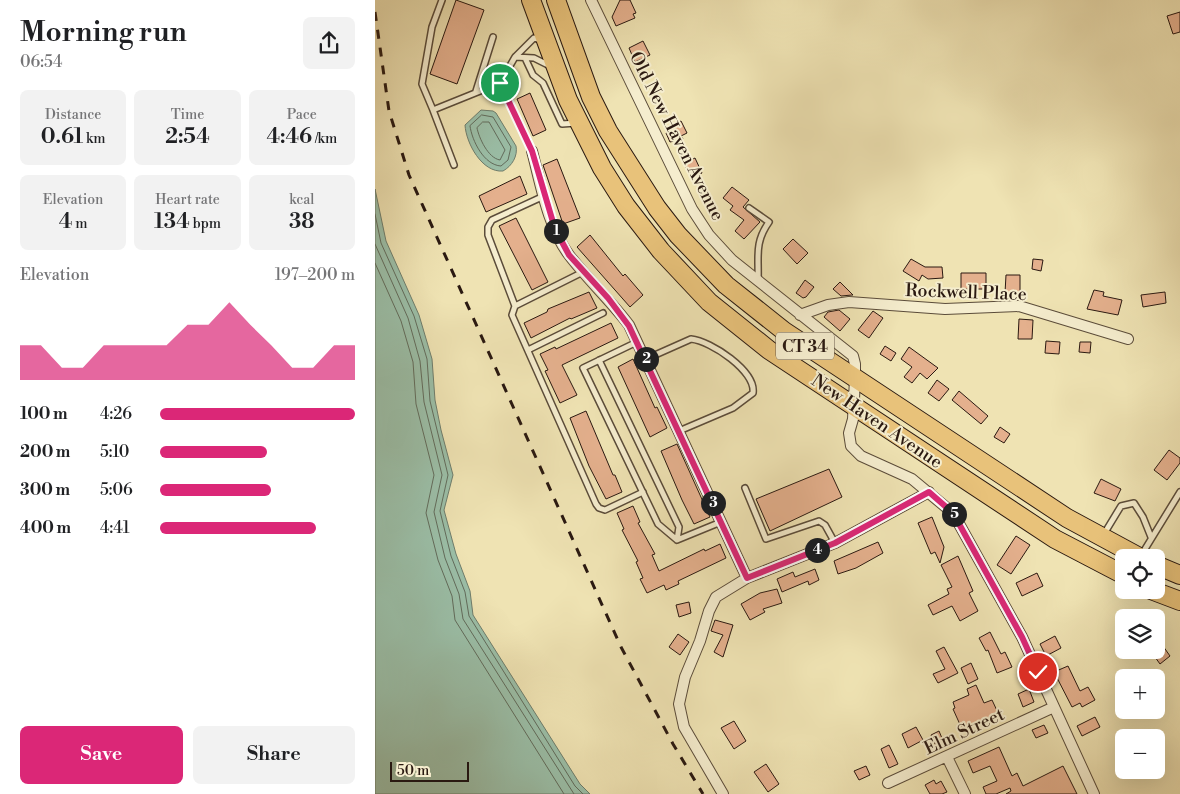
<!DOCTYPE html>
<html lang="en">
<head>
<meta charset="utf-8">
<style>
	body { margin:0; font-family:"Libre Bodoni",serif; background:#f2f2f2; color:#202124; height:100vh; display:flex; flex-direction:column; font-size:19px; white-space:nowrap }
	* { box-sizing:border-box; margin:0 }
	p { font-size:16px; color:#757577 }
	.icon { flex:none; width:28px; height:28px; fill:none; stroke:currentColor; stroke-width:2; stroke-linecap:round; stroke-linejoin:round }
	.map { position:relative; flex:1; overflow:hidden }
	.panel { display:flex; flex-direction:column; background:#fff; width:375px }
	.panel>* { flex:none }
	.tools { position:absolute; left:740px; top:549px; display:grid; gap:10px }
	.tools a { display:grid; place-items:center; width:50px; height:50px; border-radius:8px; background:#fff; box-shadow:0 5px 20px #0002; font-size:25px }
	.scale { position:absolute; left:15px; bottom:12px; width:79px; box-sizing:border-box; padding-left:5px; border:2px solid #2a1911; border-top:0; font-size:14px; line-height:18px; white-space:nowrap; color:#2a1911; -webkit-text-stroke:4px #f5edce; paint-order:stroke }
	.pin { position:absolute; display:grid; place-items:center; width:42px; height:42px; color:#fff; margin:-21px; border:2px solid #fff; border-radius:50%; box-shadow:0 1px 5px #0007 }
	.km { position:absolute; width:25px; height:25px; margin:-12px; border-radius:50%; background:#222; color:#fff; font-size:14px; line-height:25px; text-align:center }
	.round { display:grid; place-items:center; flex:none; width:52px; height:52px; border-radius:8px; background:#f2f2f2 }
	.headline { display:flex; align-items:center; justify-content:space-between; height:85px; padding:0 20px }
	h1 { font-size:28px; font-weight:600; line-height:38px }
	.stats { display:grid; grid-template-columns:repeat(3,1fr); gap:8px; height:85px; padding:5px 20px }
	.stats div { display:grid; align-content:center; border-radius:8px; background:#f2f2f2; text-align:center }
	.stats b { font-size:21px; font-weight:600 }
	.stats small { font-size:14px; font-weight:400 }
	.stats p { font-size:14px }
	.chart { height:140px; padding:10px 20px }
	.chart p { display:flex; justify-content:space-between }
	.chart svg { width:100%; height:90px; margin-top:5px; fill:#db2777; opacity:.7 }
	.primary-button { display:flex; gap:10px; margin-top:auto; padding:10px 20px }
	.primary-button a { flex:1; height:58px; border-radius:8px; background:#db2777; color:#fff; font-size:20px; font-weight:600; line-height:58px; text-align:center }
	.primary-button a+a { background:#f2f2f2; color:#202124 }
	ul { padding:0 20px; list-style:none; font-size:16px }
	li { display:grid; grid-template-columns:80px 60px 1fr; align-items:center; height:38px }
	li i { height:12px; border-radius:6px; background:#db2777 }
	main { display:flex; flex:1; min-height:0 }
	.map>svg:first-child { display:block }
	.water { fill:#9bbfa8; stroke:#6e7d6c }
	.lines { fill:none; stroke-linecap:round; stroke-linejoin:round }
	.shore { stroke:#626c5c; stroke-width:1 }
	.building { fill:#e4b08d; stroke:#2a1911 }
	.lane-casing { stroke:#5b4c3a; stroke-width:8 }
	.street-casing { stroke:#5b4c3a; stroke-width:12 }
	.highway-casing { stroke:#2a1911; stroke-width:20 }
	.lane { stroke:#f5edce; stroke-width:5 }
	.street { stroke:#f5edce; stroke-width:10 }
	.highway { stroke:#e8c27a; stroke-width:18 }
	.rail { stroke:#2a1911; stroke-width:3; stroke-dasharray:9 9; stroke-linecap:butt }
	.route-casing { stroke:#fff; stroke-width:10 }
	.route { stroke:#db2777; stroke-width:6 }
	.labels { text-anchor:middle; stroke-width:4; stroke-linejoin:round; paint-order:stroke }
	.shield { fill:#f5edce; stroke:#67594a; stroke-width:1 }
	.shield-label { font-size:16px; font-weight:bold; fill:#2a1911 }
	.street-label { font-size:18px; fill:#2a1911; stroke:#f5edce }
</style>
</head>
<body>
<main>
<section class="panel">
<div class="headline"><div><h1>Morning run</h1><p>06:54</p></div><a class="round"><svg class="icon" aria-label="share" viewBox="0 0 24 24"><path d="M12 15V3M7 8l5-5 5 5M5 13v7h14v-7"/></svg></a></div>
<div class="stats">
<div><p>Distance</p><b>0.61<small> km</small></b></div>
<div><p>Time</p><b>2:54</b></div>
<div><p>Pace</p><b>4:46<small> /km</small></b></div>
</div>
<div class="stats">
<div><p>Elevation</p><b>4<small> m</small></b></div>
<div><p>Heart rate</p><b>134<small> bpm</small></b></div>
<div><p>kcal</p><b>38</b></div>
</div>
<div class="chart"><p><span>Elevation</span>197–200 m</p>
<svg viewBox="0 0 160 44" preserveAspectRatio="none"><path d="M0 44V27L10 27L20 38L30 38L40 27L50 27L60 27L70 27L80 17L90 17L100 6L110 17L120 27L130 38L140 38L150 27L160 27V44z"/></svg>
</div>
<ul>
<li><b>100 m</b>4:26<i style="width:100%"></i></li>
<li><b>200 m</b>5:10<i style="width:55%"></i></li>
<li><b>300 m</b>5:06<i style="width:57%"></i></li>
<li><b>400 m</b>4:41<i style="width:80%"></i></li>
</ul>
<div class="primary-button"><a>Save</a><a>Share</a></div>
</section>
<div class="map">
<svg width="805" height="794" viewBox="0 0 805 794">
	<rect width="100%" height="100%" fill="#efe3b3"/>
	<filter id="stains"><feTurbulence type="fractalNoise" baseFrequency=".004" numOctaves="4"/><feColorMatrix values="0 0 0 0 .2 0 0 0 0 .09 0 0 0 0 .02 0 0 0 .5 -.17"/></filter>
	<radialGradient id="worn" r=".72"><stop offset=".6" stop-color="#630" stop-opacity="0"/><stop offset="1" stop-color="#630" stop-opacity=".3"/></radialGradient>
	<path class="water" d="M106,110L118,111L121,113L141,146C143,156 137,166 128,171C107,173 91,143 90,125Z
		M0,189L11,241L44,315L57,359L60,400L66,430L78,475L69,510L81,554L95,591L98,615L205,784L215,794H0Z"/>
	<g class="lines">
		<path class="shore" d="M107,115L118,117L136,147L133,160L126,166C109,165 97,141 95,126Z
			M108,122H114L130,150L125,160C113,158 104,138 102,128Z
			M0,214L6,243L39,316L52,359L55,401L73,475L65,511L76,556L90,592L94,616L200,786L208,794
			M0,244L33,318L45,361L49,402L67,475L59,512L70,558L84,594L88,619L199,794
			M0,263L26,321L38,362L41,404L59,475L51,513L63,560L77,596L80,620L189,794"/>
	</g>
	<path class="building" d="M81,0L109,10L82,84L55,74Z
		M245,0H255L261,13L258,14L260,18L241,26L237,17Z
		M805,12V32L798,34L792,16Z
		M268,41L275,55L260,62L254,48Z
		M155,93L171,130L158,136L142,99Z
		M306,121L312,133L306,136L308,139L295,142L291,133L295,130L294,127Z
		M320,158L327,173L316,178L309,163Z
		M182,159L205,218L188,224L168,165Z
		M145,176L152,194L111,212L104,196Z
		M357,187L374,200L368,207L385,222L369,239L360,231L369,220L355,210L358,206L348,198Z
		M141,218L173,282L157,290L124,226Z
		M215,235L248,276L250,274L268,295L255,307L202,247Z
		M418,239L433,253L422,264L408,249Z
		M536,259L550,267H567L568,278L553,279L547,275L544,281L528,271Z
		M658,259L668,260L666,271L657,269Z
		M586,273H611V289H586Z
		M631,275H645V294L630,293Z
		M430,280L439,287L431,297L428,298L421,293Z
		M465,282L478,295H477L466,296L458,289Z
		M719,290L729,292L728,296L747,300L743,315L712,309Z
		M214,292L222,308L196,319L195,318L156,338L149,323L172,312L173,309Z
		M790,292L791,303L768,307L766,295Z
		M464,310L475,319L465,331L449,317L453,312Z
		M498,311L508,318L494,338L483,330Z
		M644,319L658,320L657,339H643Z
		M236,323L243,338L187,365L202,395L185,403L170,371L173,370L165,354L180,347L181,349Z
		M671,341L685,342L684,354L670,353Z
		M705,342H716L715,353L704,352Z
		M510,346L521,353L516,361L505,354Z
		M534,347L563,368L552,379L545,373L537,383L529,377L537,367L526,359Z
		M258,359L280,408L282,407L292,428L275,437L243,367Z
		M562,380L574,389L564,401L553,393Z
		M584,391L613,416L606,424L577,400Z
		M211,411L238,475H240L247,492L231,499L214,466L195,418Z
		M625,427L635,434L629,443L619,437Z
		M302,444L335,517L319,524L307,500L286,451Z
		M794,450L805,458V463L792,480L779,470Z
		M454,469L467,497L395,531L381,499Z
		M726,479L746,489L740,501L719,493Z
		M258,506L265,522L263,523L280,554L277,555L284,571L329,549L330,551L345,544L351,558L303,581L304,584L291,590L289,585L272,593L265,579L268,578L261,562L263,561L247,530L249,529L242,513Z
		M557,517L569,547L565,563L560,552L556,554L543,523Z
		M641,536L655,545L636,574L622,565Z
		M503,542L508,553L481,568L463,574L459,561Z
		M583,556L598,591L594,593L603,611L585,621L577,606L558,615L553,605L574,594L572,589L577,587L566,565Z
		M440,569L444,580L434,585L433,581L407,592L402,579L418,572L420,577Z
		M662,573L668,586L647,596L641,583Z
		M402,589L407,603L388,609L390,612L375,620L366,604L385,593Z
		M314,602L316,613L304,617L301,605Z
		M340,620L358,625L348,657L339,652L348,635L336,631Z
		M615,632L626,654L630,652L637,667L622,673L613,650L611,651L604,638Z
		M303,634L314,642L305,655L294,647Z
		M680,636L686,648L671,656L665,644Z
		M781,636L795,656L785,664L775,650H781Z
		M569,647L583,673L563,683L558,674L570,669L561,651Z
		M596,663L603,679L593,684L586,668Z
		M693,666L705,691L713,687L720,700L707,707L705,703L697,707L679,672Z
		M601,685L609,703L617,700L625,717L612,723L610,719L587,729L578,709L580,708L578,702L594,695L592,689Z
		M654,689L659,702L648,707L643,694Z
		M720,717L725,727L707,736L702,726Z
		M359,721L371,741L359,749L346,728Z
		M669,725L673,733L661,738L657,730Z
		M541,727L548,740L533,748L527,734Z
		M564,731L569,743L561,746L556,735Z
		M514,745L523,764L514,768L506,749Z
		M624,747L637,776L642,773L648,786L688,766L702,794H631L636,791L635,788L621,794H611L608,787L622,781L615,766L598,773L593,761Z
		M391,764L404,784L393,792L379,772Z
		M491,766L495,775L484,780L479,771Z
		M559,780L561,784L566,781L572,792L567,794H555L550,785Z"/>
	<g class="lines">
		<g class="lane-casing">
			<path id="lane" d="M67,0L57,27L47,84L58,110L125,83
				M167,40L159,38L140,57L159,58L175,66
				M140,57L125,83L157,151
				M150,58L158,75L168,83L187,124L201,123
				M101,91L118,37
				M58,110L79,165
				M374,208L394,222C379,243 384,257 383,280
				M208,272L140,306L137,315L221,504L224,508L230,510L268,492
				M140,306L113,235V227L117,220L169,196
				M153,350L228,313
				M271,359L316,339C336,341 381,371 378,393L358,408L304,431
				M224,360L304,527L302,540L283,524L208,368L262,342
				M370,488L391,539L444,521L450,525L460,543
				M729,534L746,506L759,503L768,517L776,537
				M302,540L346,522
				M767,554L805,492"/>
		</g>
		<g class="street-casing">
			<path id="street" d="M216,0L317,209L334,235L357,260L478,356L480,364V379L478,419L474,433L476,446L486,456L537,479L578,513L647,637L719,794
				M157,151C166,185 173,227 194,255C213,280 236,301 254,325L372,578
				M425,315L453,305L474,302L570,309L644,306L753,339
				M572,757L590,794
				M513,783L679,707
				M348,794L309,727L304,704L310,677L325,641L334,611L341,597L372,578L460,543L554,492"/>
		</g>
		<g class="highway-casing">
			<path id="highway" d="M156,0L193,100L227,168L251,206L286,251L334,302L394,350L680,539L749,575
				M181,0L216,97L233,131L282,208L303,235L351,285L409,331L692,518L766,558
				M781,565L805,575
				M776,590L805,601"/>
		</g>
		<use href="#lane" class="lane"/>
		<use href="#street" class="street"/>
		<use href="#highway" class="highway"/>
		<path class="rail" d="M0,12L14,111L34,175L246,647L298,744L328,794"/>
	</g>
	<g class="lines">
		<g class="route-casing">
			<path id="route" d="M125,83L157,151L180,229L194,255L233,298L254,326L372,578L460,543L554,492L578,513L647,637L663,672"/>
		</g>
		<use href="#route" class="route"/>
	</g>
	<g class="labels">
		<rect class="shield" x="401" y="332.5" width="58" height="27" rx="4"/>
		<g class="shield-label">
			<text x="430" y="352">CT 34</text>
		</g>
		<g class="street-label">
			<text transform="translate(302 136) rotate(63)" y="6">Old New Haven Avenue</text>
			<text transform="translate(591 292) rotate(2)" y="6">Rockwell Place</text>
			<text transform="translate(502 421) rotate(34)" y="6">New Haven Avenue</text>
			<text transform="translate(589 731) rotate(-25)" y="6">Elm Street</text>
		</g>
	</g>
	<rect width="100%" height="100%" filter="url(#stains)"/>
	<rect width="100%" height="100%" fill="url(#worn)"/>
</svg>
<div class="tools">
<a><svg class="icon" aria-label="locate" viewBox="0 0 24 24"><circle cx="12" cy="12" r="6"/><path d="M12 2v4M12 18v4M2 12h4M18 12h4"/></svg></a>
<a><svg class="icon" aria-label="layers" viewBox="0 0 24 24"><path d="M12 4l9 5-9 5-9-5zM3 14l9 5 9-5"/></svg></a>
<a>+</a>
<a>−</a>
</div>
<div class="scale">50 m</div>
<div class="pin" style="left:125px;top:83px;background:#1e9e55"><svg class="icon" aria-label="arrive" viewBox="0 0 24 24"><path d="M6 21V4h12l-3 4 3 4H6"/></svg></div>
<div class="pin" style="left:663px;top:672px;background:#d93025"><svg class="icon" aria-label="check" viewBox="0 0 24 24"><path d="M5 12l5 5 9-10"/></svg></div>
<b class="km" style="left:181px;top:231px">1</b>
<b class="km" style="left:271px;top:359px">2</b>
<b class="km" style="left:338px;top:503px">3</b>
<b class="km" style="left:442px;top:550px">4</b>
<b class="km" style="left:579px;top:514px">5</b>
</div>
</main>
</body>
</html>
